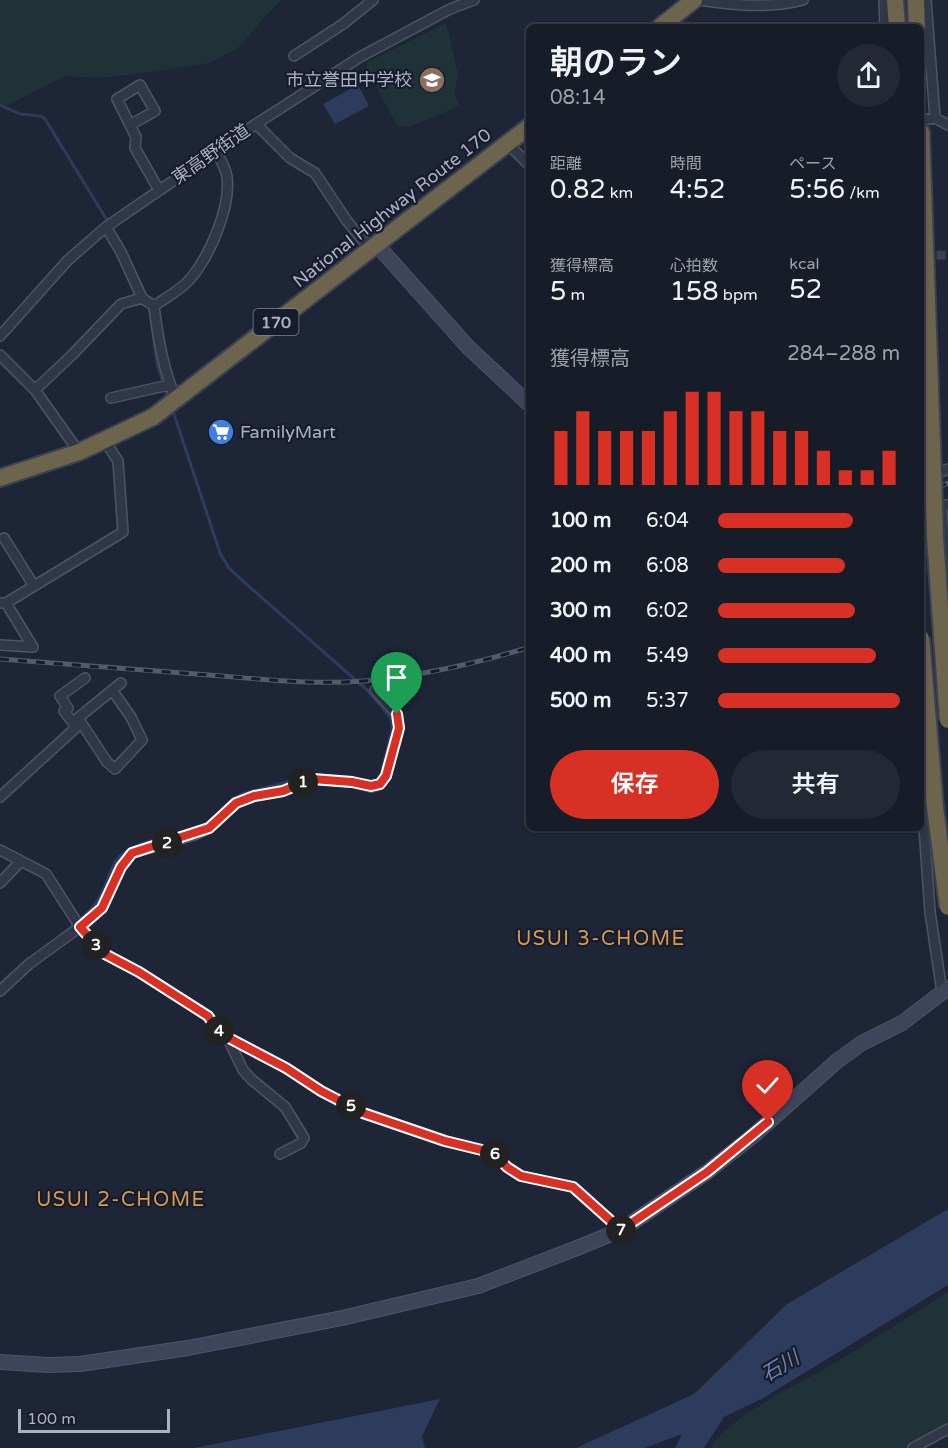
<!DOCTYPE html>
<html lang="ja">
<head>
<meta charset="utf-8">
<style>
	body { margin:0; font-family:"Varela Round","Noto Sans JP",sans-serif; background:#232934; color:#f1f3f6; height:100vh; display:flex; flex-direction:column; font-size:22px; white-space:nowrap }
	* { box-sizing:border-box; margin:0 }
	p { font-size:20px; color:#9ea1a8 }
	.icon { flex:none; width:33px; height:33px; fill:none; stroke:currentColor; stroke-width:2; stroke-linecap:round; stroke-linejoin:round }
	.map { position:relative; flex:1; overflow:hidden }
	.side { position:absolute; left:526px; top:24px; width:398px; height:807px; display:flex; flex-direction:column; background:#161c28; border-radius:9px; box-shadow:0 2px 4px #0004,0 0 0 2px #353a45 }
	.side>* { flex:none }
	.scale { position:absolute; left:18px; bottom:15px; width:152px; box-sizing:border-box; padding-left:6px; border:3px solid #aab1c4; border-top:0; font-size:16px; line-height:21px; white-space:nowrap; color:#aab1c4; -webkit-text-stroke:4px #161c2b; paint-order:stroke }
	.pin { position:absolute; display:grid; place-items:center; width:51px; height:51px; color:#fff; margin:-62px -26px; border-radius:50% 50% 50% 0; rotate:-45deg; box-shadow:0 0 6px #0007 }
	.pin .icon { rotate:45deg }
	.km { position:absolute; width:30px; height:30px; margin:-15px; border-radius:50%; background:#222; color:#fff; font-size:16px; line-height:30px; text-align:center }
	.round { display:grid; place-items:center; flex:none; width:63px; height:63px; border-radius:32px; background:#232934 }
	.headline { display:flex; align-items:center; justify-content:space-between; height:102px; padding:0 24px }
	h1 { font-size:33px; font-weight:600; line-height:45px }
	.stats { display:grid; grid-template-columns:repeat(3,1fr); gap:9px; height:102px; padding:6px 24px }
	.stats div { display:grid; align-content:center }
	.stats b { font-size:26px; font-weight:600 }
	.stats small { font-size:16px; font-weight:400 }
	.stats p { font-size:16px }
	.chart { height:168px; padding:12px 24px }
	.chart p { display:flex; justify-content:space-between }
	.chart svg { width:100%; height:108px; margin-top:6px; stroke:#d93025; stroke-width:6 }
	.action { display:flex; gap:12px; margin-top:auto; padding:12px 24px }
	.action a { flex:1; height:69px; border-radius:36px; background:#d93025; color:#fff; font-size:24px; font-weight:600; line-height:69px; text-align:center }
	.action a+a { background:#232934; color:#f1f3f6 }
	ul { padding:0 24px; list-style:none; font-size:20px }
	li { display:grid; grid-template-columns:96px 72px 1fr; align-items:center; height:45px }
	li i { height:15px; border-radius:8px; background:#d93025 }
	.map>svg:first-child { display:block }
	.green { fill:#1f3237 }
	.water { fill:#2d3c5d }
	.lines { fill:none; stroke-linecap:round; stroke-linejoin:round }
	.stream { stroke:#2d3c5d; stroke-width:3 }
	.street-tunnel { stroke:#394152; stroke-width:9; stroke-dasharray:9 4.5; stroke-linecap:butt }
	.street-casing { stroke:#4e5465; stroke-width:12 }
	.secondary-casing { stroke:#4e5465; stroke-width:16 }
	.highway-casing { stroke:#3b4151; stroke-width:20 }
	.street { stroke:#303747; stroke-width:9 }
	.secondary { stroke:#3e455a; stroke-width:14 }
	.highway { stroke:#6d644d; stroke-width:16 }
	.rail-casing { stroke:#525a6e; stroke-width:5 }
	.rail { stroke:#161c2b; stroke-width:3; stroke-dasharray:9; stroke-linecap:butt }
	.highway-bridge-casing { stroke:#3b4151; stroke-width:20; stroke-linecap:butt }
	.highway-bridge { stroke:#6d644d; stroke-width:16 }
	.route-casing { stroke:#fff; stroke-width:12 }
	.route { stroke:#d93025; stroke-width:8 }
	.labels { text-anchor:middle; stroke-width:4.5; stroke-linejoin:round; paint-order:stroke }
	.shield { fill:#161c2b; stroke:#7e8496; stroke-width:1.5 }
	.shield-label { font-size:16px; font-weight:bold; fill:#aab1c4 }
	.poi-label { font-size:18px; fill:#aab1c4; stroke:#161c2b; text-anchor:end }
	.street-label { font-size:18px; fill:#aab1c4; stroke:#161c2b }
	.neighbourhood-label { font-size:20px; letter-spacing:1.5px; fill:#da9a4f; stroke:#161c2b }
	.water-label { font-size:20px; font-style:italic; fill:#6f84b0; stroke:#161c2b }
</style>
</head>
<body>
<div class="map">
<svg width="948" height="1448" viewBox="0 0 948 1448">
	<rect width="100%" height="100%" fill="#1d2536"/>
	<path class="green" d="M0,0H282L270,11L238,48L210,63L145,73L100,78L65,76L4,107L0,103Z
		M446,23L458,74L455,95L459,106L410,127L397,126L366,67L367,62Z
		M948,1292V1423L928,1434L907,1448H710C732,1414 795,1386 831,1365C870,1342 909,1316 948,1292Z"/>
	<path class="water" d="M358,85L369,106L335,124L323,104Z
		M948,1209V1285L765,1397L724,1417L704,1448H675L682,1434L645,1448H576L694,1394L787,1304Z
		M440,1399L422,1436L425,1448H194Z"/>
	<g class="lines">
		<path class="stream" d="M0,105L20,114L41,116L45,119L121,243
			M134,271L147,297
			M149,306L157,363L166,393
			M173,411L220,553L229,568L244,582L367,690L391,718L392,730L380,778
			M312,776L319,774L352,778
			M221,811L232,799L242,794L302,778
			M0,984C30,955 69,935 96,903C106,890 110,864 122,854C138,841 164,838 183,834"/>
		<path class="street-tunnel" d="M923,255H948"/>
		<g class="street-casing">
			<path id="street" d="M699,0C733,5 769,9 803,0
				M884,0L885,27
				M926,0L935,118
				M294,56L343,24L373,0
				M921,120L935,118L948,125
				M256,124L290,158L315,173L347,221L370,249
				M130,125L155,111L140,85L117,99L136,137L135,148L159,190
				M507,143L530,166
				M106,227L121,252L142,298
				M154,306C158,338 163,369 176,399
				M0,336L68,260L106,227L256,124L360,57L450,9L474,0
				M0,355L35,390L79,452
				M35,390L73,354L121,304L142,298L154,306C167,297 181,290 191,278C210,255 231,207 227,177C226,168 220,159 216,151
				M111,398L169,385
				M921,480L948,469
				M921,510L948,505
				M942,510L948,604
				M4,538L34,586
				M0,603H6L123,532L118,461L105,441
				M0,645L33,647L6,603
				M112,690L131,717L142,740L115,769L107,762L78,718L121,683
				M76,727L64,711L68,708L60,696L85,678
				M921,785L930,912L942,992
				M0,797L81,723
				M0,850L46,874L80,927L103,953L139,972L208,1016L217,1029L227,1037L286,1068L321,1091L363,1113L445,1141L494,1153L507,1167L521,1176L573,1187L621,1230
				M0,883L21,861
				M0,991L29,964L80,927L102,908L121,867L132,853L194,835L209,828L236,803L254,796L283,791L312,779L352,782L371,787L380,784L386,776L399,728L397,714L375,690
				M227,1037L243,1070L251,1079L285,1107L304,1138L301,1143L280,1154
				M913,1448L948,1429"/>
		</g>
		<g class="secondary-casing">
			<path id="secondary" d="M376,244L468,347L530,405
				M921,794L922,795
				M0,1362L48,1365L80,1364L188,1348L342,1318L478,1286L577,1248L621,1230L707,1172L754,1135L837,1061L862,1043L902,1023L948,988"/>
		</g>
		<g class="highway-casing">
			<path id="highway" d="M895,0L897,27
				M916,0L917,27
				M660,27L694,0
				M921,132L933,472
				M0,478L79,452L153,417L530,126"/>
		</g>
		<use href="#street" class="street"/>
		<use href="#secondary" class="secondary"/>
		<use href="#highway" class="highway"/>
		<g class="rail-casing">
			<path id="rail" d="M921,494L948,483
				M0,659C70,665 140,670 209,675C261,679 313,685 364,681C421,676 475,664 530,647"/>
		</g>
		<use href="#rail" class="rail"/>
		<g class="highway-bridge-casing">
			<path id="highway-bridge" d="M933,472L935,537L948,720
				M921,638L935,807L948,907"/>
		</g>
		<use href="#highway-bridge" class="highway-bridge"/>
	</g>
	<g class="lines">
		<g class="route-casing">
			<path id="route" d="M397,714L399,728L386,776L380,784L371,786L352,782L312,779L283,791L254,796L236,803L209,828L132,853L121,867L102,908L80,927L103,953L139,972L208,1016L217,1029L227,1037L286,1068L321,1091L363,1113L445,1141L494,1153L507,1167L521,1176L573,1187L621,1230L707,1172L768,1122"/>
		</g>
		<use href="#route" class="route"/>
	</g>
	<defs>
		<g id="school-disc" transform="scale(1.35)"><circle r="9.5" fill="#8d6e63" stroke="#161c2b"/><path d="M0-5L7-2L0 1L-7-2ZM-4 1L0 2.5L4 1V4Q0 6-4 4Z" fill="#fff"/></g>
		<g id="supermarket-disc" transform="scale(1.35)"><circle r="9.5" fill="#3f7fe0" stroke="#161c2b"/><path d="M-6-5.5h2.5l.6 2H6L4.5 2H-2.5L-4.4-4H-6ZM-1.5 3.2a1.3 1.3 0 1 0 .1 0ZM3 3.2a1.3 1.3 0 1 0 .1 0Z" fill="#fff"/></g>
	</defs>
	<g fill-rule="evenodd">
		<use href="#school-disc" x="432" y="80"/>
		<use href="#supermarket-disc" x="221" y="432"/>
	</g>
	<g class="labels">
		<rect class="shield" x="253.5" y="309" width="45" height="26" rx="4.5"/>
		<g class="shield-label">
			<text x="276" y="328">170</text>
		</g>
		<g class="poi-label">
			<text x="412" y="86">市立誉田中学校</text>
			<text x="240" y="438" text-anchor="start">FamilyMart</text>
		</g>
		<g class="street-label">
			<text transform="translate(211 154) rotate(-35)" y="6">東高野街道</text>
			<text transform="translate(392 208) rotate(-38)" y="6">National Highway Route 170</text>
		</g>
		<g class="neighbourhood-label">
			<text x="601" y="945">USUI 3-CHOME</text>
			<text x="121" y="1206">USUI 2-CHOME</text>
		</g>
		<g class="water-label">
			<text transform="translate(780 1366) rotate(-31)" y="7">石川</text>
		</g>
	</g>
</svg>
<div class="scale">100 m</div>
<div class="pin" style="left:397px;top:714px;background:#1e9e55"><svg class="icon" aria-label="arrive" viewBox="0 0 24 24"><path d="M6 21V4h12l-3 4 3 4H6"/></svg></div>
<div class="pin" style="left:768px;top:1122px;background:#d93025"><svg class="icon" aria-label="check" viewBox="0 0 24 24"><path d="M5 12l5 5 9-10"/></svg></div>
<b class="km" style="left:303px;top:782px">1</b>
<b class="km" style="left:167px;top:843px">2</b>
<b class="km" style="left:96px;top:945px">3</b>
<b class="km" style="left:219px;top:1031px">4</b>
<b class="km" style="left:351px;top:1106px">5</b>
<b class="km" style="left:495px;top:1154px">6</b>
<b class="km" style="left:621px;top:1230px">7</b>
<section class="side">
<div class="headline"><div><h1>朝のラン</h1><p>08:14</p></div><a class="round"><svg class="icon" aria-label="share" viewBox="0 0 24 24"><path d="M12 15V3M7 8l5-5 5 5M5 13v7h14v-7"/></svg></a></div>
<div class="stats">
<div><p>距離</p><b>0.82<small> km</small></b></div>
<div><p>時間</p><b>4:52</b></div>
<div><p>ペース</p><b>5:56<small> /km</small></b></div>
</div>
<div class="stats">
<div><p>獲得標高</p><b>5<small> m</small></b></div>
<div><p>心拍数</p><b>158<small> bpm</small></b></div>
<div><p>kcal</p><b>52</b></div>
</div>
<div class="chart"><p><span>獲得標高</span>284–288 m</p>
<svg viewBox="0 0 160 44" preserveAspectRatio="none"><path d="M5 44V22M15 44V14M25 44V22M35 44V22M45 44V22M55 44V14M65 44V6M75 44V6M85 44V14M95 44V14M105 44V22M115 44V22M125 44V30M135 44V38M145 44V38M155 44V30"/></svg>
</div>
<ul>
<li><b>100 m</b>6:04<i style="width:74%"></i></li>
<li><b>200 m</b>6:08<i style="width:70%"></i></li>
<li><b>300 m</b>6:02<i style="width:75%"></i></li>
<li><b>400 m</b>5:49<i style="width:87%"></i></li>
<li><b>500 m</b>5:37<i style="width:100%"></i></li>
</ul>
<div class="action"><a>保存</a><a>共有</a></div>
</section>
</div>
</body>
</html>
